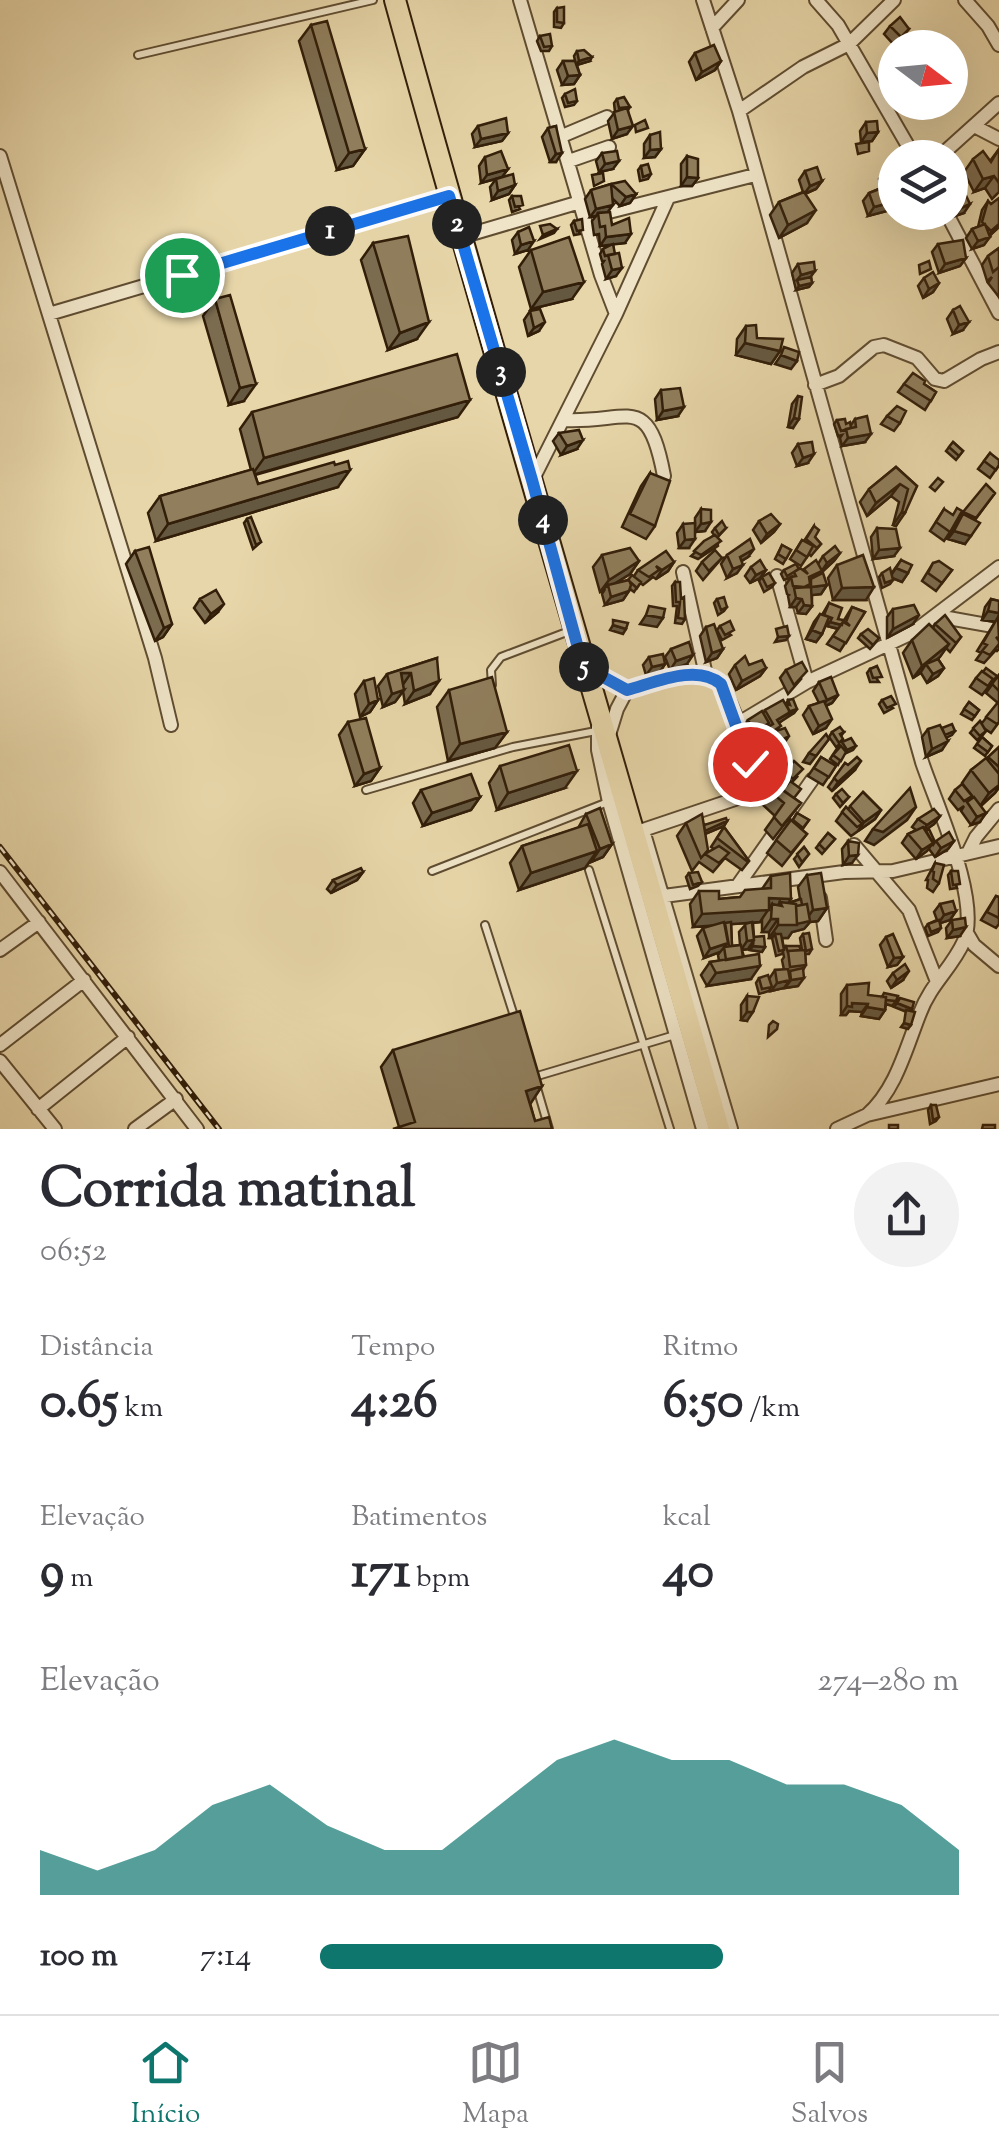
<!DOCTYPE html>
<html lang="pt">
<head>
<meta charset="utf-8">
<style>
	body { margin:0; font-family:"Sorts Mill Goudy",serif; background:#f2f2f3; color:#2b2b33; height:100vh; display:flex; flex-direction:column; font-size:38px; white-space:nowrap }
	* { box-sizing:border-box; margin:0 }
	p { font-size:32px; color:#7c7c81 }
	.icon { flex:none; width:55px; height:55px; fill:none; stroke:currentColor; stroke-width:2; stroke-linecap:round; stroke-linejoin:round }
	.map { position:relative; height:1129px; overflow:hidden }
	.details { display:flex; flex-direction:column; background:#fff; flex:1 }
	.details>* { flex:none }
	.needle { width:65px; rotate:106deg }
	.buttons { position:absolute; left:878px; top:30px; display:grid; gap:20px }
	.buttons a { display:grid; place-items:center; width:90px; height:90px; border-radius:50%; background:#fff; box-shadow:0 10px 40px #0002; font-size:50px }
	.pin { position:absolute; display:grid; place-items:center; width:85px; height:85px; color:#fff; margin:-42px; border:5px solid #fff; border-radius:50%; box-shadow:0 2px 10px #0007 }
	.km { position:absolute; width:50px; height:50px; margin:-25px; border-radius:50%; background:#222; color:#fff; font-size:28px; line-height:50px; text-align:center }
	.round { display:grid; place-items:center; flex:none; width:105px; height:105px; border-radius:52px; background:#f2f2f3 }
	.head { display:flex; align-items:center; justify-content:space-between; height:170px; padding:0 40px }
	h1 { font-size:55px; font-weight:700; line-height:75px }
	.figures { display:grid; grid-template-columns:repeat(3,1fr); gap:15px; height:170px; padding:10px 40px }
	.figures div { display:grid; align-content:center }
	.figures b { font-size:50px; font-weight:700 }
	.figures small { font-size:28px; font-weight:400 }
	.figures p { font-size:28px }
	.chart { height:280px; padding:20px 40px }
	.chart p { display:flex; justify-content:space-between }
	.chart svg { width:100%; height:180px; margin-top:10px; fill:#0f766e; opacity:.7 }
	ul { padding:0 40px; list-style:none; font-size:32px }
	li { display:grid; grid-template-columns:160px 120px 1fr; align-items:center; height:75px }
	li i { height:25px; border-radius:12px; background:#0f766e }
	.tab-bar { display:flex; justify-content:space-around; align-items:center; height:140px; border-top:2px solid #e1e1e2; background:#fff; font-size:28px; color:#7c7c81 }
	.tab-bar a { display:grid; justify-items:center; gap:5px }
	.tab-bar .active { color:#0f766e }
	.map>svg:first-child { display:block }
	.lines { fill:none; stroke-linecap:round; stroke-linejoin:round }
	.lane-casing { stroke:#5f4c31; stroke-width:10 }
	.street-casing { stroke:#5f4c31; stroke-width:16 }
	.primary-casing { stroke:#321e09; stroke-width:24 }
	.lane { stroke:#efe4c7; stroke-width:6 }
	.street { stroke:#efe4c7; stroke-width:12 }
	.primary { stroke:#e7d6a9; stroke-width:20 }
	.rail-casing { stroke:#321e09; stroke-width:6 }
	.rail { stroke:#efe4c7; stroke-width:2.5; stroke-dasharray:8; stroke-linecap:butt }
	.wall { fill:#7c6c4f; stroke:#321e09; stroke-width:2.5; fill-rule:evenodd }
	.shaded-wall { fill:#655840; stroke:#321e09; stroke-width:2.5 }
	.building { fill:#907e5c; stroke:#321e09; stroke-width:2.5 }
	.route-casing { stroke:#fff; stroke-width:20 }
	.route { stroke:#1a73e8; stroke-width:12 }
</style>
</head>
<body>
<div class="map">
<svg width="999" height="1129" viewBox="0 0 999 1129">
	<rect width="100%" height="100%" fill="#e7d6a9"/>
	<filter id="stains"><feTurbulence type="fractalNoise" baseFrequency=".002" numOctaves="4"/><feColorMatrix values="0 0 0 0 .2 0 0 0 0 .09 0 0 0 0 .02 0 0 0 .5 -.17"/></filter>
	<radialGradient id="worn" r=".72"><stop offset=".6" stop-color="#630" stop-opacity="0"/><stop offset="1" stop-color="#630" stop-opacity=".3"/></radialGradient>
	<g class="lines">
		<g class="lane-casing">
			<path id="lane" d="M138,55L373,0
				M492,685L491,670L501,657L572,630
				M366,790L513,747L596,731
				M589,870L670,1129
				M432,871L608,802
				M485,925L515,1019
				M534,1077L675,1035
				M537,1088L549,1129"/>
		</g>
		<g class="street-casing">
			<path id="street" d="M520,0L601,275L616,314L533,479
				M703,0L739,111L922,762C936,804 981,900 964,941C952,968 930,985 920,1013C906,1048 896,1090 867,1115
				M816,0L838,25L915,158
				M965,0L988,26L999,45
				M712,28L738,0
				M739,111L803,67L849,44L894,0
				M974,126L999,139
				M562,136L607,117
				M0,156L155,658L171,725
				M938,158L999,103
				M569,161L609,147
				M946,212L999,313
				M597,215L755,175
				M461,237L580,202
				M49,314L449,196
				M616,314L668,198
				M815,385L839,376L874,347L884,345L917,358L935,379L944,381L981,359L999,352
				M565,420C630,423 648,391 664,476
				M683,572L706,675
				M777,576L805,675
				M937,616L999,627
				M585,668L627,690C651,684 687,667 711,676C728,683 755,764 751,782C750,787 746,792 744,796L643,830
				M737,724L807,682L912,633L999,567
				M598,727V750L609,802L703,1129
				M609,735L617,709L627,690
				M645,837L731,1129
				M854,845L909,910L936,979
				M969,851L976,837L999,809
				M0,872L197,1129
				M738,885L812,780
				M664,896L844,872L893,871L999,846
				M820,898L826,940
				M967,933L974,945L999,966
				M0,950L39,922
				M0,1045L84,980
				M0,1061L55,1129
				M38,1109L128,1037
				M135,1129L176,1099
				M837,1129L867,1115L999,1084"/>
		</g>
		<g class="primary-casing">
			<path id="primary" d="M395,0C499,377 612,752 719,1129"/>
		</g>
		<use href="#lane" class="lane"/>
		<use href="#street" class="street"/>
		<use href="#primary" class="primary"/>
		<g class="rail-casing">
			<path id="rail" d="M0,847L219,1129"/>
		</g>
		<use href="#rail" class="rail"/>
	</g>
	<path class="wall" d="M557,8L564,23L561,28L554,27V12Z
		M311,25L365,149L353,166L337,170L299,41Z
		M890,26L909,29L895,46L884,34Z
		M540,36L552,46L549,51H541L537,41Z
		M577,51L590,61L577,65L580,75L574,84L562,85L557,70L563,61H575L574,56Z
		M695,53L721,61L715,70L696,80L689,62Z
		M565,94L577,101L574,105L565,107L562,98Z
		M617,99L630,107L628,110L627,134L612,139L608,121L615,112L614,103Z
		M866,122L878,132L872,141L861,142L860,131Z
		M478,126L508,133L502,141L475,147L472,134Z
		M556,126V162H550L542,137L548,128Z
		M650,135L661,149L655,157L644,158V144Z
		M999,149V192L992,199L985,188L974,192L964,172L973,159L990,161Z
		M602,153L613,169L599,172L596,161Z
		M687,156L698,178L692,186H681V164Z
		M485,157L508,169L502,177L515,185L509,194L492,200L490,187L496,179L481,183L479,166Z
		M641,166L651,174L648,179L640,181L638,170Z
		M805,171L822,181L816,189L805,194L807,223L779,238L770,215L779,202L803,192L799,180Z
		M885,171H895V190L888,193L883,192L885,198L893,202L887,211L868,216L863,201L869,193L881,188L879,179Z
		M611,184L636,194L630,203L620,206L613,199L608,212L612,225L625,243L613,244L616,276L606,279L602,264L604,261H602L600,254L603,249L612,245L600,246L599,234L594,235L592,221L596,216L590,217L585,199L591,190Z
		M953,195L964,213L955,216L950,208V199Z
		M512,196L520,209L512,212L509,200Z
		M988,201L999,227L989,236L984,245L972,249L966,238L972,229L978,227L982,210Z
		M574,221L580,234L574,235L571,225Z
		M518,232L528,250L515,254L512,240Z
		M373,243L417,339L388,350L361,260Z
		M938,244L966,258L960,266L939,273L932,252Z
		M999,248V297L988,283L992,277L987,281L982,265L988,256Z
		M531,250L572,299L531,309L519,267Z
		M798,264L811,277L812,283L809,287L796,290L792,273Z
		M924,278L939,283L933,292L923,298L918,286Z
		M215,299L244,401L229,405L203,316Z
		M953,310L963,330L953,334L947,319Z
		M530,311L539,331L528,336L524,320Z
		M746,326L757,338L780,351L771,364L736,355L737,339Z
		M904,384H924L936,392L925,410L898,392Z
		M661,390L678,416L657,420L655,399Z
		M798,396L793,428L788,427L792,404Z
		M252,412L458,417L255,475L258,484L335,465L338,487L156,541L148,513L160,496L251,470L240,429Z
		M887,416L900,423L894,431L881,424Z
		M855,419L865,442L842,446L840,438L842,435L838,436L834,424L837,420L851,425Z
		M559,433L577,449L561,455L553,441Z
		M953,442L963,451L956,460L946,451Z
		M798,444L808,463L797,466L792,453Z
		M990,453L999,465L990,478L978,469Z
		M896,467L917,486L896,526L893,525L899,502L891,496L867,516L860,502L869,489Z
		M650,473L655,526L646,539L622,527L641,486Z
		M995,493L975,520L965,544L948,539L963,512Z
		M701,509L705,531L695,532V518Z
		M944,509L950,532L944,541L930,531Z
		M247,519L261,542L253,549L244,523Z
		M759,521L780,524L774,532L761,543L753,530Z
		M683,524L689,548H679L677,533Z
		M814,526L815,537L821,544L811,556L809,554L801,566L790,559L802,540L804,541Z
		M715,528H726L717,538L718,546L698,559L691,556L714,535L712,532Z
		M877,528L894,556L873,559L871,537Z
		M782,545L791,550L783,564L775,559Z
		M135,551L172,624L163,637L155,641L126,564Z
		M840,553L834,561L818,576L827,585L821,594L812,595V606L806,614L798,613L796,607H790L788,596L789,595L787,594L785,586L791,577L784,580L781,574L784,570H803L818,564L823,556Z
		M602,555L639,561L630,574L614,584L628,580L634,576L638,570L674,562L668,571L656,579L653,577L643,585L640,583L634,592L630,589L623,600L605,605L602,594L605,589L600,592L593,567Z
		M727,555L748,557L742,561L737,573L727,578L721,564Z
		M722,558L703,580L696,571L702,562Z
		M901,560L908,573L902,582L892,578L893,580L890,584L882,588L879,577L882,573L891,574Z
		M933,563L952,570L936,591L922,581Z
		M837,565L866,600H833L828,578Z
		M751,567L766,570L760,578L750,583L745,576Z
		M762,577L775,583L772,587L764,592L759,581Z
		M675,582L685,619L682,624L675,623L677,606H673L672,586Z
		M200,599L218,612L205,623L194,608Z
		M717,599L727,607L724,611L718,615L714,603Z
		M991,599L999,601V649L997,651L996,650L984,663L976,660L981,653L977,651L995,622L982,620L985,607Z
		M829,603L838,619L843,622L852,607L865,612L840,651L827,644L838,629L827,626L829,623L827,622L822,634L816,642L806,639L814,622L820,614L822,615Z
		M893,609L913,624L887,638V617Z
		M935,624L961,637L950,652L946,648L938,659L944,668L938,676L927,683L921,673L913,678L903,653L912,640L933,628Z
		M720,626L731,635L722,640L717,630Z
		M706,627L723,649L717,658L706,662L700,636Z
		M861,634L876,642L870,649L858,638Z
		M671,649L687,664L670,670L665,657Z
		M649,657L665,664L659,673L646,675L643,665Z
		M437,658L430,694L405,704L403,691L395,702L383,707L378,686L387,674Z
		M735,665L766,668L760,676L736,690L729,674Z
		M870,669L879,682H870L867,673Z
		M786,670L801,679L788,694L780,678Z
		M999,675V722L991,733L985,729L986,731L983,735L977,740L970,733L980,721L982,723L998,703L986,693Z
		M997,676L982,695L970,687L976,678Z
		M364,681L378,700L370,712L360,717L355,694Z
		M819,682L838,695L832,703L826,706V728L813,734L803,715L809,706L819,703L813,691Z
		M449,690L507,732L495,748L448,761L437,707Z
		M788,700L797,709L794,713L787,716L779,723L778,730L783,745L758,757L752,742L756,736L749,740L742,728L748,720L763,713L765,710L786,704Z
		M882,700L893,708L884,713L879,704Z
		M969,702L979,710L972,720L961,714Z
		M348,722L380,768L371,781L355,786L339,735Z
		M942,728L955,731L952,735L946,738L942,750L926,757L922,737L928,729Z
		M832,732H844L841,736L842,742L856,746L853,750L844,754L838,765L830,759L840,744L836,747L829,737Z
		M982,737L992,746L985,756L974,748Z
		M999,747V788L995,793L981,806L980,822L971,825L961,811L964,806L958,810L949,799L955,790L970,793L962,783L971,770L987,759Z
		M821,757L836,766L823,785L808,776Z
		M845,763L855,770L832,791L828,787Z
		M500,766L565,788L497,810L489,783Z
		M786,766L780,774L764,793L761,784L754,776L760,767Z
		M785,772L797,777L792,782L794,798L801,803L773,839L765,830L775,816L763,805L772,793L783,790L786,786L779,781Z
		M421,790L480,797L471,810L423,826L413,803Z
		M863,792L881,810L875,819L851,836L836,821L846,807L848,809Z
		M836,794L849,797L840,807L833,798Z
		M797,813L809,820L802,830L807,834L782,866L767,853L791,820L792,821Z
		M586,814L612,844L603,857L591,862V860L585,868L519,890L510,863L522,846L578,828Z
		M940,816L934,824L925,830L935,842L954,841L948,849L935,857L929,849L916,859L902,843L908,834L916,830L912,827L918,819Z
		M727,821L724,826L705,834V854L714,849L711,847L724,827L749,861L742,870L725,858L713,872L699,862L692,871L677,836L686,823L704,825Z
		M828,833L835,839L822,854L816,848Z
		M848,841L852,863L843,865L842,849Z
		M804,847L809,854L799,867L794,859Z
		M935,863L939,883L933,892L927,888L928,880H926Z
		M951,871L957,888L950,889L948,875Z
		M363,872L357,880L331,893L327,889L333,880Z
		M689,873L702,882L698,886L690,889L686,877Z
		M807,875L827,908L818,921L810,922L804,929L792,932L788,938H782L784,949L786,946L802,950L800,938L803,934L812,949L809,954H805L806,965L803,970L798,986L785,988V986L784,988L771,991L770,989L769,991L759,994L756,983L759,978L769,979L775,970H784L782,960L784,957L783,952L782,954L776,956L772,938H769V932H762V919L760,922L753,923L754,937L765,947L762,952L750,950V946L748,949L742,950L751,979L707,986L701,975L710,962L719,961L718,955L720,952L704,958L697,936L703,928L709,926L693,927L690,904L699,891L719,899L740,897L762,889L771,876L790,903L800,899L798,887ZM747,923L739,932L740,945L732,946L731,924Z
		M996,896L999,897V924L996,928L981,920Z
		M940,904L956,911L950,920L940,923L941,928L938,932L928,936L925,928L928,924L937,920L934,912Z
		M952,920L960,936L947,938L946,928Z
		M886,937L903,957L897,965L888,967L880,945Z
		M893,973L903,980L891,988L887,981Z
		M847,985L868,995L896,1001L892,1006L886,1004L885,1010L879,1019L861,1016L862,1012L849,1011L846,1015H841V994Z
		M747,996V1021L741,1020V1005Z
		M393,1050L542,1086L530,1103L535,1121L399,1127L381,1067Z
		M931,1105L939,1117L936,1121L930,1124L928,1110Z"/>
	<path class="shaded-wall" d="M592,57L590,61L576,65L579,61Z
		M721,61L715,70L696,80L702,72Z
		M580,75L574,84L562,85L568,76Z
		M633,126L627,134L612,139L618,130Z
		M878,132L872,141L861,142L867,133Z
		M508,133L502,141L475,147L481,139Z
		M365,149L353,166L337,170L349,153Z
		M661,149L655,157L644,158L650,150Z
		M562,153L556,162H550L556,154Z
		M619,161L613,169L599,172L605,164Z
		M508,169L502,177L481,183L487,175Z
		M994,176L985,188L974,192L983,179Z
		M687,177L698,178L692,186H681Z
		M822,181L816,189L804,194L810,186Z
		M889,183L895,184V190L888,193L883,192Z
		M515,185L509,194L492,200L498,191Z
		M636,194L630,203L620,206L626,197Z
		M893,202L887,211L868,216L874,207Z
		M970,204L964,213L955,216L961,208Z
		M613,205L607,213H598L596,216L590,217L596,209Z
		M816,210L807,223L779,238L788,225Z
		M999,224V227L988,237H990L984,245L972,249L978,241L986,238Z
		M557,229L554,233L540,239L543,235Z
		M631,234L625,243L600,246L606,237Z
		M534,241L528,250L515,254L521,245Z
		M966,258L960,266L939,273L945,264Z
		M622,268L616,276L606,279L612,270Z
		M815,271L809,279L797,280L801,275Z
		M584,282L572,299L531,309L543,292Z
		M812,283L809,287L796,290L799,286Z
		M939,283L933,292L923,298L929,289Z
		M429,322L417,339L388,350L400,333Z
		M545,322L539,331L528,336L534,328Z
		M969,322L963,330L953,334L959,325Z
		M745,343L780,351L771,364L736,355Z
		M781,355L797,361L791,369L775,364Z
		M256,384L244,401L229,405L240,388Z
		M470,400L458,417L252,475L264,458Z
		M684,407L678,416L657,420L663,411Z
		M794,418L799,419L793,428L788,427Z
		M871,434L865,442L842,446L848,438Z
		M583,440L577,449L561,455L567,446Z
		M814,454L808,463L797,466L803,458Z
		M350,470L338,487L156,541L168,524Z
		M900,484L891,496L867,516L876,503Z
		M902,512L905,513L896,526L893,525Z
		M711,522L705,531L695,532L701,524Z
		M780,524L774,532L761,543L767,534Z
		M954,531L971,536L965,544L948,539Z
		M695,539L689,548H679L685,540Z
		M900,548L894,556L873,559L879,550Z
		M754,549L748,557L734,565L740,557Z
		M840,553L834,561L821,572L827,563Z
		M639,561L630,574L609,587L608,585L600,592L609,580Z
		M674,562L668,571L656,579L662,570Z
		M743,565L737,573L727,578L733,569Z
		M896,568L908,573L902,582L890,577Z
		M766,570L760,578L750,583L756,575Z
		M827,585L821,594L805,596L811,587Z
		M874,587L866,600H833L842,588Z
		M629,591L623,600L605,605L611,597Z
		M796,598L802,599L796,607H790Z
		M224,604L218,612L205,623L211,614Z
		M804,605L812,606L806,614L798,613Z
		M988,611L999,613L998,622L982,620Z
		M646,615L663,618L657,627L640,624Z
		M919,615L913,624L887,638L893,629Z
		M830,622L842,625L839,629L827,626Z
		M172,624L163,637L155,641L164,628Z
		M613,625L626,629L623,634L610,630Z
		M812,630L822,634L816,642L806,639Z
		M789,636L786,640L775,642L778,637Z
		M949,644L940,657L928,667L926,664L921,672L913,678L922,666Z
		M723,649L717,658L706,662L712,653Z
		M693,655L687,664L670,670L676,661Z
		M665,664L659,673L646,675L652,667Z
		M766,668L760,676L736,690L742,681Z
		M944,668L938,676L927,683L933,674Z
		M401,673H411L402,686Z
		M439,681L430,694L405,704L414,691Z
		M404,690L395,702L383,707L392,694Z
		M838,695L832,703L821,708L827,700Z
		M378,700L370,712L360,717L369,704Z
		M797,709L794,713L771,728L777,720Z
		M832,719L826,728L813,734L819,726Z
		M769,723L763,732L758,733L749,740L755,732Z
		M507,732L495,748L448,761L460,744Z
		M789,736L783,745L758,757L764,749Z
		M829,739L810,764L803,762L809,753Z
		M948,741L942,750L926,757L932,749Z
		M861,761L855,770L832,791L838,782Z
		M380,768L371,781L355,786L364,774Z
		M577,771L565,788L497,810L508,793Z
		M999,785L995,793L980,806L989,793Z
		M480,797L471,810L423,826L432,813Z
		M916,807L907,820L874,845L865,841L873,829Z
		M881,810L875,819L858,831L864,822Z
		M986,813L980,822L971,825L977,817Z
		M940,816L934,824L921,833L927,825Z
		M727,821L724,826L700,836L703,831Z
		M954,841L948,849L935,857L941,848Z
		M933,843L927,851L916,859L922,850Z
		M612,844L603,857L591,862L600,849Z
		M597,851L585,868L519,890L531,873Z
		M858,855L852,863L843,865L849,856Z
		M363,872L357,880L331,893L337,885Z
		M769,898L791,899L782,912L780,902L774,912L772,904L760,922L693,927L702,914Z
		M827,908L818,921L810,922L804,929L792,932L788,938H776L775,934L772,938H769L778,925L804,922L813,910Z
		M956,911L950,920L938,924L944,915Z
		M771,919H778L769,932H762Z
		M966,927L960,936L947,938L953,930Z
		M754,940L748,949L741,950L747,941Z
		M728,943L720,952L704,958L710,949Z
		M753,946L765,947L762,952L750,950Z
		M903,957L897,965L888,967L894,958Z
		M760,966L751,979L707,986L716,973Z
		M909,971L903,980L891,988L897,980Z
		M804,978L798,986L785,988L791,980Z
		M790,980L784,988L771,991L777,983Z
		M852,1003L868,1004L862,1012L849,1011L846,1015H841L847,1006Z
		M897,1003L912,1009L909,1013L894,1007Z
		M867,1007L885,1010L879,1019L861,1016Z
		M747,1012H753L747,1021L741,1020Z
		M904,1023L911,1025L908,1029L901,1027Z
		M542,1086L531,1103L514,1108L526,1091Z"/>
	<path class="building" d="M564,7V23L557,22V8Z
		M900,17L909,29L901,37L890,26Z
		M327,21L365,149L349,153L311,25Z
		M550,34L552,46L544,47L540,36Z
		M714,45L721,61L702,72L695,53Z
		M584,50L592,57L579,61L577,51Z
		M563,61H575L580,75L568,76Z
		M575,89L577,101L568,103L565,94Z
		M624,97L630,107L619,108L617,99Z
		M627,108L633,126L618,130L614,112Z
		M506,118L508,133L481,139L478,126Z
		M645,120L648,128L636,132L635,125Z
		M877,121L878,132L867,133L866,122Z
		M556,126L562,153L556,154L548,128Z
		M660,132L661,149L650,150V135Z
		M869,142V151L858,154L856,144Z
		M999,149V183L994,176L983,179L973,159L983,151L991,162Z
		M501,151L508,169L487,175L485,157Z
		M617,151L619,161L605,164L602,153Z
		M687,156L698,159V178L687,177Z
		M648,164L651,174L643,177L641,166Z
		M817,167L822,181L810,186L805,171Z
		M894,168L895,184L889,183L885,171Z
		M603,173L604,181L594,186L592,175Z
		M513,174L515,185L498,191L496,179Z
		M625,181L636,194L626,197L611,184Z
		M611,184L613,205L596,209L591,190Z
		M882,188L885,198L892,197L893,202L874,207L869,193Z
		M963,189L970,204L961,208L953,195Z
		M804,192L816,210L788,225L779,202Z
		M512,196H521L523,205L515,207Z
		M999,198V224L991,231L982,222L988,201L991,204Z
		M610,212L612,225L629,218L631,234L606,237L605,226L600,227L598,213Z
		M582,219L583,230L577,231L574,221Z
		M550,224L557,229L543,235L540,226Z
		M985,224L990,237L978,241L972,229Z
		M529,227L534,241L521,245L518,232Z
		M408,236L429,322L400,333L373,243Z
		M569,237L584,282L543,292L531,250Z
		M963,240L966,258L945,264L938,244Z
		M613,244L615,254L605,256L603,249Z
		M999,248V267L993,272L988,256Z
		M619,253L622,268L612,270L608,255Z
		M929,261L931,269L920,274L919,265Z
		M814,262L815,271L801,275L798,264Z
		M933,272L939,283L929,289L924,278Z
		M811,277L812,283L799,286L797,280Z
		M230,295L256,384L240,388L215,299Z
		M960,306L969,322L959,325L953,310Z
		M540,309L545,322L534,328L530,311Z
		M756,325L757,338L783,339L780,351L745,343L746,326Z
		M784,347L799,352L797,361L781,355Z
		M457,354L470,400L264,458L252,412Z
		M913,373L925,381L924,384L936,392L931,401L904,384Z
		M680,388L684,407L663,411L661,390Z
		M798,396L802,397L799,419L794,418Z
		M897,406L906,411L900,423L887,416Z
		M867,416L871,434L848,438L846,429L856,427L855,419Z
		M845,419L846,424L850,422L851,428L841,431L837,420Z
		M579,430L583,440L567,446L559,433Z
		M812,442L814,454L803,458L798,444Z
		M953,442L963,451L959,456L949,447Z
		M990,453L999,460V465L996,470L984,461Z
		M348,461L350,470L168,524L160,496L253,469L258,484L334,462L335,465Z
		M896,467L917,486L905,513L902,512L908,489L900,484L876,503L869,489Z
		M650,473L670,481L655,526L630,514Z
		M938,478L943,482L935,491L930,487Z
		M986,484L995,493L976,518L963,512Z
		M957,508L962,511L950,532L936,522L944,509L953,515Z
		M701,509L711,510V522L701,524Z
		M771,514L780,524L767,534L759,521Z
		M963,514L980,523L971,536L954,531Z
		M251,517L261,542L256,545L247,519Z
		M722,521L726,528L719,535L715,528Z
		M695,523V539L685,540L683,524Z
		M814,526L819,530L815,537L821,544L817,548L806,539Z
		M877,528L896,529L900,548L879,550Z
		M715,535L721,541L701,555L694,551L704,541Z
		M750,539L754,549L740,557L743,565L733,569L727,555Z
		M802,540L813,546L807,557L796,550Z
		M782,545L791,550L786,559L778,554Z
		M835,546L840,553L827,563L823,556Z
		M149,547L172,624L164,628L135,551Z
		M630,548L639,561L609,580L602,555Z
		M715,550L722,558L709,571L702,562Z
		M666,551L674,562L662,570L656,566L659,570L649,577L638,570Z
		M863,555L874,587L842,588L837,565Z
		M760,560L766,570L756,575L751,567Z
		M816,560L822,571L809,577L810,584L804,587L793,586L791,577L796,576L794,572L800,568L808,574L804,569Z
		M901,560L912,565L908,573L896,568Z
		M939,561L952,570L942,583L928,573L933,563Z
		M796,564L799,569L787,576L784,570Z
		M890,568L893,580L885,583L882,573Z
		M769,573L775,583L767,587L762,577Z
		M823,573L827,585L811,587V579Z
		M632,575L641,582L637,588L628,580Z
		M629,580L631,585L629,591L611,597L608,585Z
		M675,582H680L681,599L684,597L685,619L678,618L680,602H676Z
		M811,587L812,606L804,605L802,599L796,598L794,588Z
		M216,590L224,604L211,614L200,599Z
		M724,597L727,607L721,610L717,599Z
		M991,599L999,601V613L988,611Z
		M829,603L842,608L838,619L843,620L842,625L830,622L832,618L824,615Z
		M914,605L919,615L893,629V609Z
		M649,606L665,609L663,618L646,615Z
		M852,607L865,612L846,643L833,636L843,622L850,626L846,622Z
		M820,614L829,617L822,634L812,630Z
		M945,615L961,637L956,643L935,624Z
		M998,617L999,639L996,637L999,641V644L990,655L982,651L987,645L983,643Z
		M613,620L628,623L626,629L613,625Z
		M730,621L734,630L725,635L720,626Z
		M714,624L723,649L712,653L706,627Z
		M929,624L949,644L922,666L912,640Z
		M787,626L789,636L778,637L776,629Z
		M868,629L879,638L873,645L861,634Z
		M689,642L693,655L676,661L671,649Z
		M663,654L665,664L652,667L649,657Z
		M745,656L749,665L762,660L766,668L742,681L735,665Z
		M437,658L439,681L414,691L411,673H401L404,690L392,694L387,674Z
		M938,659L944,668L933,674L926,664Z
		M802,662L807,671L794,685L786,670Z
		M877,666L882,677L873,678L870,669Z
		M986,668L997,676L992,682L993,679L983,672Z
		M982,671L993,679L988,686L976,678Z
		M999,675V691L992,684Z
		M492,677L507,732L460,744L449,690Z
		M831,677L838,695L827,700L819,682Z
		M374,678L378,700L369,704L364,681Z
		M891,696L896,704L887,708L882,700Z
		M793,699L797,709L788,712H790L786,704L790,705L788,700Z
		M783,700L790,712L777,720L781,726L770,733L785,728L789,736L764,749L758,733L773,724L765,710Z
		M824,701L832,719L819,726L809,706Z
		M999,701V722L997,724L986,717Z
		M969,702L979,710L975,716L964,709Z
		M762,711L769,723L755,732L748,720Z
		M366,718L380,768L364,774L348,722Z
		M980,721L986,731L980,736L973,728Z
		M952,724L955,731L945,735L942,728Z
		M940,725L948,741L932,749L928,729Z
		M840,727L844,732L840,734L843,739L839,743L832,732Z
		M826,734L829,739L816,756L809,753Z
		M982,737L992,746L988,752L977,744Z
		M851,738L856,746L847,750L842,742Z
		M569,745L577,771L508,793L500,766Z
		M841,746L846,752L841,761L833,755Z
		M999,747V767L988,757Z
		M775,754L786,766L770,785L767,775L760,767Z
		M821,757L836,766L829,777L814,768Z
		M857,757L861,761L838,782L834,778L845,763L848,765Z
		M986,758L999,774V785L989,793L971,770Z
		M794,761L803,769L793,779L785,772Z
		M471,774L480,797L432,813L421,790Z
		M790,781L801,789L794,798L783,790Z
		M962,784L972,796L964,801L955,790Z
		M778,787L801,803L782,826L774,817L784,803L772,793Z
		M910,788L916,807L883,832L873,829Z
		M842,789L849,797L843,803L836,794Z
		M863,792L881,810L864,822L850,806Z
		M974,797L986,813L977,817L967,802Z
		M846,807L862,824L857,827L842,812Z
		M600,808L612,844L600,849L586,814Z
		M934,809L940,816L927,825L918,819Z
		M797,813L809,820L803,828L793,820Z
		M702,814L708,850L701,858L686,823Z
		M726,818L727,821L705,831L704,825Z
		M791,820L807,834L791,853L776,840Z
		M588,824L597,851L531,873L522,846Z
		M724,827L749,861L748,862L717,838Z
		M923,827L933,843L922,850L908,834Z
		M929,829L935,842L933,845L932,844L933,843L926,831Z
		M949,832L954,841L941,848L936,841Z
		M828,833L835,839L825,850L819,844Z
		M848,841L859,843L858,855L849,856Z
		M719,846L729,853L719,863L705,854Z
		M804,847L809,854L802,862L797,854Z
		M935,863L944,865L939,883L933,879L934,872L932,871Z
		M361,868L363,872L337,885L333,880Z
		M951,871H958L960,884L953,885Z
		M698,872L702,882L693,885L689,873Z
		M790,873L791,899L769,898V910L702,914L699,891H719V899L740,897L745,890L771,888V876Z
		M821,873L827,908L813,910L807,875Z
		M996,896L999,897V918L987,912Z
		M801,899L802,905L796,906V904L791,903V902Z
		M953,901L956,911L944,915L940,904Z
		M780,902L796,904L797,925H778V919H771L772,904L782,906Z
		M807,904L810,921L797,924L796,906Z
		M965,918L966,927L953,930L952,920Z
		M939,920L941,928L931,932L928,924Z
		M724,922L728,943L710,949L703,928Z
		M731,922L732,946H729L725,923Z
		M752,922L754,940L747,941L745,924Z
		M809,933L812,949L806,951L803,934Z
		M775,934H781L784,950L779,951Z
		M893,934L903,957L894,958L886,937Z
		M764,936L765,947L753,946L754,937Z
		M741,945L743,957L726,960L724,947Z
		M786,946H799L801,950L788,951V953Z
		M805,950L806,965L790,967L788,951Z
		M759,954L760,966L716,973L710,962Z
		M905,964L909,971L897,980L893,973Z
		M803,968L804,978L791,980L790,971Z
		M788,969L790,980L777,983L775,970Z
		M768,975L772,987L762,989L759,978Z
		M869,983L868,995L886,997L885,1010L867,1007L868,1004L852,1003V1007L847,1006V985Z
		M884,993L898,996L896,1001L886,1000V997H882Z
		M747,996L759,997L753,1012H747Z
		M900,998L914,1002L912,1009L897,1003Z
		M906,1010L915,1012L911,1025L904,1023Z
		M520,1011L542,1086L526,1091L535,1121L549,1117L552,1129H393L415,1122L393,1050Z
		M773,1021L778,1024L777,1029L768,1037L769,1025Z
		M931,1105H936L939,1117L933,1120Z
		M889,1125H898V1129H889Z
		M983,1125H995V1129H982Z"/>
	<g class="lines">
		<g class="route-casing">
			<path id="route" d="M182,275L449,196L532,480L583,666L627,690C654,683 697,663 721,684L750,764"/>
		</g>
		<use href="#route" class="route"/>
	</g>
	<rect width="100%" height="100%" filter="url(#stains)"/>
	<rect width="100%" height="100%" fill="url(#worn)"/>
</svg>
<div class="buttons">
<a><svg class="needle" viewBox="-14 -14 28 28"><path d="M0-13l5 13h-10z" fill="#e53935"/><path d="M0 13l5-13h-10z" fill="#7c7c81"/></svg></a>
<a><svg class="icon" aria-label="layers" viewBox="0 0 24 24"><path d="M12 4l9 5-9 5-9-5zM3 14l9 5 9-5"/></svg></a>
</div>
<div class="pin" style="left:182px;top:275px;background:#1e9e55"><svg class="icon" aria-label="arrive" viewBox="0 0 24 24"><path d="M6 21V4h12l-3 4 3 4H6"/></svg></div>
<div class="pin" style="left:750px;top:764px;background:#d93025"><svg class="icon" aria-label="check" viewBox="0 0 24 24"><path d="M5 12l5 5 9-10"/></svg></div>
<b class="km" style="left:330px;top:231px">1</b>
<b class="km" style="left:457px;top:224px">2</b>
<b class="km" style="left:501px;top:372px">3</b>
<b class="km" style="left:543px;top:520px">4</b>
<b class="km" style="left:584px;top:667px">5</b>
</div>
<section class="details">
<div class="head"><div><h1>Corrida matinal</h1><p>06:52</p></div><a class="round"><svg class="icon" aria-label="share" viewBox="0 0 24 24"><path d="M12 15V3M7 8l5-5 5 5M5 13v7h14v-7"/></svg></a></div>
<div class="figures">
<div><p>Distância</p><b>0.65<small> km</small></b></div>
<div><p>Tempo</p><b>4:26</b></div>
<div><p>Ritmo</p><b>6:50<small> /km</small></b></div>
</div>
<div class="figures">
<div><p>Elevação</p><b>9<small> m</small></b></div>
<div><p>Batimentos</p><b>171<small> bpm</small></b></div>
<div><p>kcal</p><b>40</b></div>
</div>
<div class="chart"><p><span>Elevação</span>274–280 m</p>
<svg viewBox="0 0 160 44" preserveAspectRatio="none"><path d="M0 44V33L10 38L20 33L30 22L40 17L50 27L60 33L70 33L80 22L90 11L100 6L110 11L120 11L130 17L140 17L150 22L160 33V44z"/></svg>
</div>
<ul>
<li><b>100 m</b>7:14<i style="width:63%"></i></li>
</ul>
</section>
<nav class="tab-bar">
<a class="active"><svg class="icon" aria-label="home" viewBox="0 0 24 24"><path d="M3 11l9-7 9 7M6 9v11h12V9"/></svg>Início</a>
<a><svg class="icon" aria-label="map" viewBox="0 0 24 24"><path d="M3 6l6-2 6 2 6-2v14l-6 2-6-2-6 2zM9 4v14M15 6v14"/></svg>Mapa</a>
<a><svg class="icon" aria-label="saved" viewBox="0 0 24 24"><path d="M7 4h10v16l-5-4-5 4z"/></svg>Salvos</a>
</nav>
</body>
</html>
